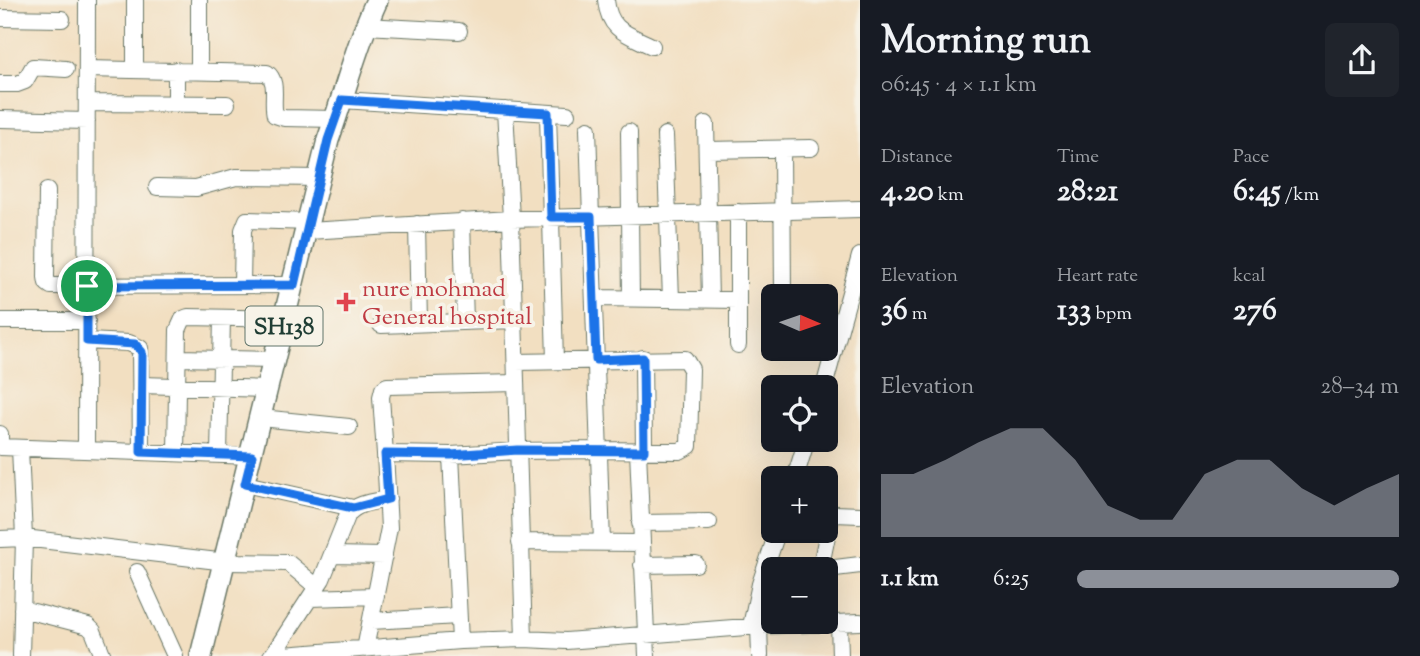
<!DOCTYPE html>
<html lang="en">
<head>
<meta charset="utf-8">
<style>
	body { margin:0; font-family:"Sorts Mill Goudy",serif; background:#20242c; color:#f1f3f6; height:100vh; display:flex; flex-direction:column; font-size:26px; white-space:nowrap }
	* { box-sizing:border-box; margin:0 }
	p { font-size:23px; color:#9ea1a6 }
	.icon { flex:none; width:38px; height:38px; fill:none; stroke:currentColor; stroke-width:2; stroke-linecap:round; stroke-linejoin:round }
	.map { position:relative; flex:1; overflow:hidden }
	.drawer { display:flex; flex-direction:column; background:#171b24; width:560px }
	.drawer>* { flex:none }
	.needle { width:46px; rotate:92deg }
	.tools { position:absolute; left:761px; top:284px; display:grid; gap:14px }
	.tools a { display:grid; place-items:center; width:77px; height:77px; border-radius:10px; background:#171b24; box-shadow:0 7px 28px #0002; font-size:35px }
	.pin { position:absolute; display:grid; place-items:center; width:60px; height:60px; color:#fff; margin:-30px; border:4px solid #fff; border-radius:50%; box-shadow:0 2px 7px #0007 }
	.round { display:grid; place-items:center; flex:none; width:74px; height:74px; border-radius:10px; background:#20242c }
	.overview { display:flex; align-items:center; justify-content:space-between; height:119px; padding:0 21px }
	h1 { font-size:38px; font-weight:700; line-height:52px }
	.stats { display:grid; grid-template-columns:repeat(3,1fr); gap:10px; height:119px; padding:7px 21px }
	.stats div { display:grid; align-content:center }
	.stats b { font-size:30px; font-weight:700 }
	.stats small { font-size:19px; font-weight:400 }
	.stats p { font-size:19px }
	.chart { height:196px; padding:14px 21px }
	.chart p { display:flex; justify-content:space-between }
	.chart svg { width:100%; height:126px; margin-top:7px; fill:#8c9099; opacity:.7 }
	ul { padding:0 21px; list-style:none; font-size:23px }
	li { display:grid; grid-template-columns:112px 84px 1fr; align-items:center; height:52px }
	li i { height:18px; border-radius:9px; background:#8c9099 }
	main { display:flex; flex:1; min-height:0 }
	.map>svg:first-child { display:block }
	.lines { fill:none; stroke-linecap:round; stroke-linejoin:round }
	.minor-casing { stroke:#697665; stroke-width:18 }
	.major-casing { stroke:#697665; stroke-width:24 }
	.minor { stroke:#fff; stroke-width:16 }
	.major { stroke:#fff; stroke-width:21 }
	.route-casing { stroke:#fff; stroke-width:14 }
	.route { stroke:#1a73e8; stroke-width:9 }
	.health-dot { fill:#e0444e; stroke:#f7f3e8; stroke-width:2.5 }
	.labels { text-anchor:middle; stroke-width:7; stroke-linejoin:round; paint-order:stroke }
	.shield { fill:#f7f3e8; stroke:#60746a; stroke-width:2 }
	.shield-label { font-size:23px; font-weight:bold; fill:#1f3d34 }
	.health-label { font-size:24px; fill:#be3a42; stroke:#f7f3e8; text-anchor:start }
</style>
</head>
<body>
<main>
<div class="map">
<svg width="860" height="656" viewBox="0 0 860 656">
	<rect width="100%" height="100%" fill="#f7f3e8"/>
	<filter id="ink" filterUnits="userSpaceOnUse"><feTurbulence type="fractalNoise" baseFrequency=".0143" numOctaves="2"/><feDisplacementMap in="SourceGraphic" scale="14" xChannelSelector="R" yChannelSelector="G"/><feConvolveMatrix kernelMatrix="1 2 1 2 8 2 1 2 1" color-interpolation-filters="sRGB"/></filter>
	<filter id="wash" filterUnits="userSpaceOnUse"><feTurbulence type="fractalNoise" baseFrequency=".00686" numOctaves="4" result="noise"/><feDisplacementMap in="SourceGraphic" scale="28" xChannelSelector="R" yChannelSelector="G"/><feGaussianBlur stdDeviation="1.57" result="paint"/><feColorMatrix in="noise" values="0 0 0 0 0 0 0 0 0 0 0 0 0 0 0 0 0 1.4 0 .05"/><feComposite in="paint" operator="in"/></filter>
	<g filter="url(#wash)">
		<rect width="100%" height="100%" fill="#f2dfc1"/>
	</g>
	<g filter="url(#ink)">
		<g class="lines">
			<g class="minor-casing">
				<path id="minor" d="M606,0C609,31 627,34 652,46
					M0,18L62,19
					M365,26L459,31
					M87,69L267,73C279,82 271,101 275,115L284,118L336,119
					M135,70V0
					M199,70V0
					M0,84H17L25,81L33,67L66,69
					M342,100L567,114
					M87,103L227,104
					M176,104V70
					M505,110L511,219L860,209
					M548,113L555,361
					M0,119L87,121
					M706,124L710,300
					M588,129L602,543
					M629,132L631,298
					M665,135L671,299
					M782,149L783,296
					M707,150L811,148
					M157,187L196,188L236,177L320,178
					M47,191L46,277L47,283L51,286L294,285
					M738,212V345
					M462,221L465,322
					M417,224L419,323
					M308,231L511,219L524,639
					M242,285L243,230L247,220L310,222
					M594,298L738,300
					M0,321H87
					M381,325L515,320
					M87,341L129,343L140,348L141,452
					M178,358L276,360
					M643,358L644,451
					M142,385L268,389
					M824,387L860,256
					M261,418L349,427
					M0,434V447L252,456
					M20,448L24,538L21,656
					M86,450L87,0
					M638,451L647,656
					M176,452L178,330L183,319L188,317L286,319
					M219,454L222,318
					M385,454L381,397L383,389L387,386L516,383
					M451,455L460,641
					M795,478L807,439
					M245,484L353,508
					M860,515L835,514L831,517L822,560V564L827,569L860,565
					M640,523L709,522
					M0,539L24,538L226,562L288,563L317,587
					M520,542L641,543
					M332,555L384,556
					M642,565L696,564
					M137,572L175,656
					M310,598L376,596
					M22,609L88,626L93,631L103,656
					M371,621L458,616
					M839,623L840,656
					M751,626L760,584L778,530
					M759,626L760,656
					M365,649L389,528L385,454L451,455L518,451L599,450L680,451L689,446L691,369L685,359L516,362
					M271,656L460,641L524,639L566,641L759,626L860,622
					M272,656L322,579L348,514C358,502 374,502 388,499"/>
			</g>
			<g class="major-casing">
				<path id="major" d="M201,656L328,140C345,93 356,45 377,0"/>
			</g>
			<use href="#minor" class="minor"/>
			<use href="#major" class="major"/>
		</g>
	</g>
	<g class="lines" filter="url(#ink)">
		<g class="route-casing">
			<path id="route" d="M342,100L548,113L551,217H591L596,360L643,358L644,451L518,450L451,455L385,454L388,499L353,508L245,484L252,456L141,452L142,352L135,344L87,341V286L294,285L328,140Z"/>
		</g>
		<use href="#route" class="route"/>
	</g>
	<path class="health-dot" d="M342.5 291.5h7v7h7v7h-7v7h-7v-7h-7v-7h7z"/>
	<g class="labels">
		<rect class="shield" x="245.5" y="306.5" width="77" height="39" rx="5"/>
		<g class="shield-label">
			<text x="284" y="334">SH138</text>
		</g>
		<g class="health-label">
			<text x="362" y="296">nure mohmad<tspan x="362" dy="28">General hospital</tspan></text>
		</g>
	</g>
</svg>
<div class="tools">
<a><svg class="needle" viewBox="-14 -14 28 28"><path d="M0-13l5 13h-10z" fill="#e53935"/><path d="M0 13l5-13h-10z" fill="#9ea1a6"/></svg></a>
<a><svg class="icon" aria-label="locate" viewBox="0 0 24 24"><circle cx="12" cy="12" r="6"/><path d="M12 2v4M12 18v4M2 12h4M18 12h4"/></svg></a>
<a>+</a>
<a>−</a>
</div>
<div class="pin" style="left:87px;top:286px;background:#1e9e55"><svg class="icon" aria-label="arrive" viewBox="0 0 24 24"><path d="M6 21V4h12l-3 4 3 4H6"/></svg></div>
</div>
<section class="drawer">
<div class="overview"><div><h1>Morning run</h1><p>06:45 · 4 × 1.1 km</p></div><a class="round"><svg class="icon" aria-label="share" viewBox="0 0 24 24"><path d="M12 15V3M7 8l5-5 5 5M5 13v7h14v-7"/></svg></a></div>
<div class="stats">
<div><p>Distance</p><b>4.20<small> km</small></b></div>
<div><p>Time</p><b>28:21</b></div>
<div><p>Pace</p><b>6:45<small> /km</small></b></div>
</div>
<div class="stats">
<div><p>Elevation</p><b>36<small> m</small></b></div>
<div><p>Heart rate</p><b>133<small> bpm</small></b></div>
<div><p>kcal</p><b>276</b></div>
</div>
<div class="chart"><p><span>Elevation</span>28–34 m</p>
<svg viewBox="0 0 160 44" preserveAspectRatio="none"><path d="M0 44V22L10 22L20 17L30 11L40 6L50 6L60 17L70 33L80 38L90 38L100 22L110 17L120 17L130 27L140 33L150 27L160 22V44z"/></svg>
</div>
<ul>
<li><b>1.1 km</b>6:25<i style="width:100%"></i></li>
</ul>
</section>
</main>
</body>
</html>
